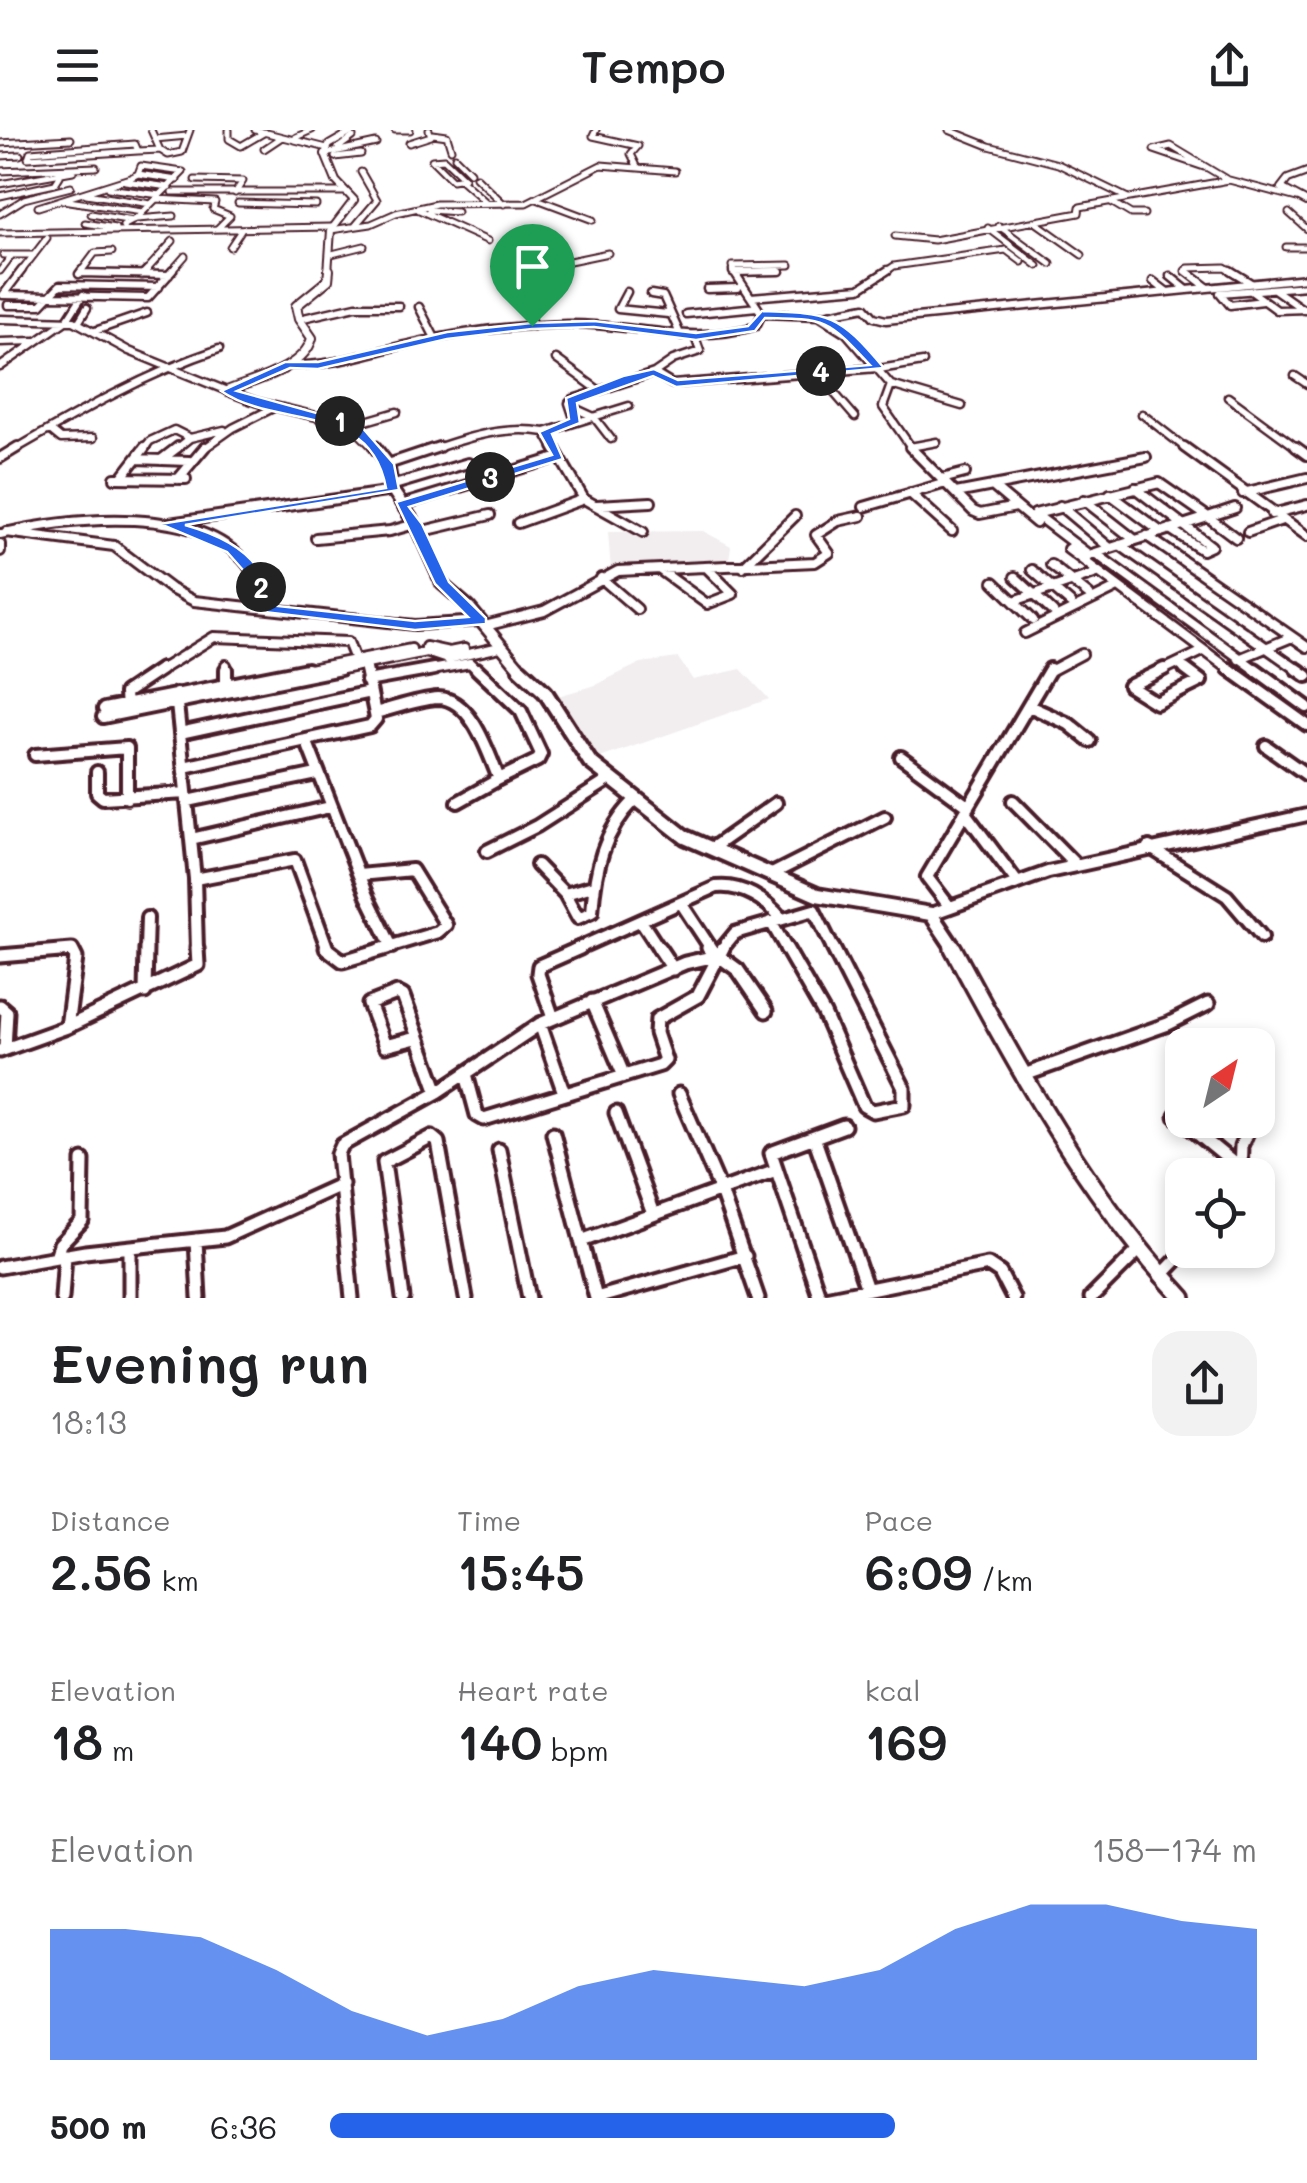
<!DOCTYPE html>
<html lang="en">
<head>
<meta charset="utf-8">
<style>
	body { margin:0; font-family:Mali,sans-serif; background:#f2f2f2; color:#202124; height:100vh; display:flex; flex-direction:column; font-size:38px; white-space:nowrap }
	* { box-sizing:border-box; margin:0 }
	p { font-size:32px; color:#757577 }
	.icon { flex:none; width:55px; height:55px; fill:none; stroke:currentColor; stroke-width:2; stroke-linecap:round; stroke-linejoin:round }
	.map { position:relative; height:1168px; overflow:hidden }
	.details { display:flex; flex-direction:column; background:#fff; flex:1 }
	.details>* { flex:none }
	.needle { width:65px; rotate:35deg }
	.buttons { position:absolute; left:1165px; top:898px; display:grid; gap:20px }
	.buttons a { display:grid; place-items:center; width:110px; height:110px; border-radius:20px; background:#fff; box-shadow:0 5px 15px #0003; font-size:50px }
	.pin { position:absolute; display:grid; place-items:center; width:85px; height:85px; color:#fff; margin:-102px -42px; border-radius:50% 50% 50% 0; rotate:-45deg; box-shadow:0 0 10px #0007 }
	.pin .icon { rotate:45deg }
	.km { position:absolute; width:50px; height:50px; margin:-25px; border-radius:50%; background:#222; color:#fff; font-size:28px; line-height:50px; text-align:center }
	.round { display:grid; place-items:center; flex:none; width:105px; height:105px; border-radius:30px; background:#f2f2f2 }
	.overview { display:flex; align-items:center; justify-content:space-between; height:170px; padding:0 50px }
	h1 { font-size:55px; font-weight:600; line-height:75px }
	.stats { display:grid; grid-template-columns:repeat(3,1fr); gap:15px; height:170px; padding:10px 50px }
	.stats div { display:grid; align-content:center }
	.stats b { font-size:50px; font-weight:600 }
	.stats small { font-size:28px; font-weight:400 }
	.stats p { font-size:28px }
	.chart { height:280px; padding:20px 50px }
	.chart p { display:flex; justify-content:space-between }
	.chart svg { width:100%; height:180px; margin-top:10px; fill:#2563eb; opacity:.7 }
	ul { padding:0 50px; list-style:none; font-size:32px }
	li { display:grid; grid-template-columns:160px 120px 1fr; align-items:center; height:75px }
	li i { height:25px; border-radius:12px; background:#2563eb }
	header { display:flex; justify-content:space-between; align-items:center; height:130px; padding:0 50px; background:#fff; font-size:45px; font-weight:600 }
	.map>svg:first-child { display:block }
	.built { fill:#f2eeef }
	.lines { fill:none; stroke-linecap:round; stroke-linejoin:round }
	.minor-far4-casing { stroke:#4a1f2b; stroke-width:9 }
	.minor-far3-casing { stroke:#4a1f2b; stroke-width:11 }
	.minor-far2-casing { stroke:#4a1f2b; stroke-width:14 }
	.minor-far1-casing { stroke:#4a1f2b; stroke-width:18 }
	.minor-casing { stroke:#4a1f2b; stroke-width:19 }
	.tertiary-far4-casing { stroke:#4a1f2b; stroke-width:10 }
	.tertiary-far3-casing { stroke:#4a1f2b; stroke-width:12 }
	.tertiary-far2-casing { stroke:#4a1f2b; stroke-width:16 }
	.tertiary-far1-casing { stroke:#4a1f2b; stroke-width:20 }
	.tertiary-casing { stroke:#4a1f2b; stroke-width:22 }
	.minor-far4 { stroke:#fff; stroke-width:5 }
	.minor-far3 { stroke:#fff; stroke-width:6 }
	.minor-far2 { stroke:#fff; stroke-width:8 }
	.minor-far1 { stroke:#fff; stroke-width:10 }
	.minor { stroke:#fff; stroke-width:11 }
	.tertiary-far4 { stroke:#fff; stroke-width:6 }
	.tertiary-far3 { stroke:#fff; stroke-width:8 }
	.tertiary-far2 { stroke:#fff; stroke-width:10 }
	.tertiary-far1 { stroke:#fff; stroke-width:12 }
	.tertiary { stroke:#fff; stroke-width:15 }
	.route { fill:#2563eb; stroke:#fff; stroke-width:2.5; fill-rule:evenodd }
</style>
</head>
<body>
<header><svg class="icon" aria-label="menu" viewBox="0 0 24 24"><path d="M4 6h16M4 12h16M4 18h16"/></svg>Tempo<svg class="icon" aria-label="share" viewBox="0 0 24 24"><path d="M12 15V3M7 8l5-5 5 5M5 13v7h14v-7"/></svg></header>
<div class="map">
<svg width="1307" height="1168" viewBox="0 0 1307 1168">
	<rect width="100%" height="100%" fill="#fff"/>
	<filter id="ink" filterUnits="userSpaceOnUse"><feTurbulence type="fractalNoise" baseFrequency=".01" numOctaves="2"/><feDisplacementMap in="SourceGraphic" scale="20" xChannelSelector="R" yChannelSelector="G"/><feConvolveMatrix kernelMatrix="1 2 1 2 8 2 1 2 1" color-interpolation-filters="sRGB"/></filter>
	<g filter="url(#ink)">
		<path class="built" d="M703,401L731,416L728,436L611,441L608,402Z
			M678,528L693,550L741,539L769,569L597,629L558,566L593,556L641,533Z"/>
		<g class="lines">
			<g class="minor-far4-casing">
				<path id="minor-far4" d="M151,0L160,20L168,25L182,22L190,0
					M229,0V9L241,16L265,2
					M255,0L327,18
					M395,0H410
					M596,0L593,6L638,16L631,24L638,38
					M949,0L989,16L1058,34L1128,68
					M433,4L447,6L451,19
					M296,7L312,0
					M155,9L187,6
					M0,13L71,9
					M409,13L431,6L429,0
					M135,14L138,21L28,28L30,22Z
					M338,18L353,7
					M264,19L282,7
					M138,21L160,20
					M325,24L376,13
					M0,26L20,25
					M335,27L361,24
					M455,27L470,42
					M444,29L464,48L452,50L432,30Z
					M1204,37L1154,20L1171,16L1226,49
					M0,41L96,37
					M138,44L177,50
					M476,47L504,74
					M460,49L487,73
					M195,50L243,51L235,63
					M125,51L169,57
					M0,54L73,41
					M108,58L160,65
					M172,62H346
					M86,64L151,74
					M0,66L55,54L60,46
					M156,69L215,72L213,79L230,86L217,99
					M537,69L593,90
					M62,70L142,82
					M1111,72L1131,84H1144
					M238,73L316,75
					M38,77L130,48L138,44L141,36L183,42
					M419,80L488,111
					M429,80L457,82
					M1289,83L1307,99
					M0,84L24,69L71,57
					M91,84L133,91
					M137,89L174,86
					M1034,91L1082,125
					M85,93L115,98
					M123,96L136,89L183,42
					M355,96L377,70L361,42
					M999,96L1051,134
					M988,98L1038,136
					M331,100L371,94L396,83L436,74L526,73L601,35L675,41
					M0,103L332,97
					M895,106L934,110L1079,83L1080,77L1229,50L1297,68
					M230,117L242,99
					M1286,117H1307
					M332,124L364,116
					M3,125H34
					M1188,138L1225,137L1234,143
					M0,141L12,125
					M733,142L780,141
					M20,143L47,108
					M80,143L95,123L112,122
					M144,143L173,111
					M170,143L185,126
					M549,143L560,133L608,123
					M734,143L732,136L790,135
					M884,143L894,136L1006,120L1022,132"/>
			</g>
			<g class="minor-far3-casing">
				<path id="minor-far3" d="M22,140L3,165L148,168L173,140
					M1230,140L1251,153
					M1186,141L1207,157
					M733,142L780,141
					M80,143L169,145
					M79,144L82,140
					M142,145L147,140
					M1170,146L1186,159
					M1153,151L1166,161
					M707,159L738,158
					M1274,159L1304,180
					M1251,161L1277,180L1307,179
					M627,162L618,179L668,184
					M1220,163L1307,156
					M1220,163L1230,175L1263,171
					M651,164L663,166L681,206
					M751,167L860,158L888,140
					M8,175H41L60,155L159,157
					M419,177L435,208
					M686,184L757,177
					M762,184L819,186L865,177L874,187L886,190L1307,148
					M819,186L846,203L891,255L962,276
					M0,189L74,191L129,221L227,261
					M299,189L356,176H399
					M78,193L87,178
					M533,196L526,178L528,161L552,140
					M95,201L147,183
					M0,212L35,211
					M556,229L597,259
					M289,235C331,237 368,223 409,214C460,202 514,195 567,194C632,193 692,216 756,196L762,184L733,140
					M0,237L67,190L83,165
					M879,239L923,232
					M816,242L855,287
					M654,243L673,230L700,221L695,207
					M1295,246L1307,254
					M891,255L883,277L913,320
					M1228,267L1300,320
					M570,276L594,287L611,309
					M1142,284L1188,320
					M575,291L569,273L573,269L654,243L672,254L878,238
					M352,295L397,282
					M50,300L61,309L93,308
					M545,302L629,276
					M910,317L937,312
					M14,320C81,281 145,244 219,219
					M143,320L150,311L174,300L190,308
					M175,320L190,308L224,300
					M202,320L233,298L275,277
					M431,320C468,307 506,295 545,302L555,320"/>
			</g>
			<g class="minor-far2-casing">
				<path id="minor-far2" d="M554,317L584,369L643,402
					M910,317L973,381L980,384L1016,377
					M1184,317L1307,406
					M1296,317L1307,325
					M0,328L18,317
					M136,329L189,331
					M161,330L178,317
					M388,334L439,317
					M115,348L186,349
					M121,348L145,317
					M178,349L205,317
					M942,349L965,343
					M1159,353L1208,387L1089,425L1035,384Z
					M391,356L468,333
					M992,356L1036,393
					M1135,358L1211,416
					M910,363L952,401
					M956,363L1146,327
					M1243,363L1307,348
					M1110,364L1161,402
					M1084,370L1135,410
					M401,375L559,327
					M597,375L651,372
					M1060,376L1110,418
					M864,377L946,353
					M1272,384L1307,375
					M1208,387L1236,408
					M1208,387L1235,378
					M169,393L393,361
					M518,393L584,369
					M1170,399L1202,420L1211,416
					M6,402L114,416L171,459L194,471L415,495L481,491
					M419,402L490,385
					M1248,402L1282,390
					M0,404C69,388 205,371 251,440C258,450 259,466 261,478
					M1147,406L1307,517
					M316,408L390,401L415,394
					M0,414V421
					M1120,415L1301,542
					M1068,419L1233,542
					M1095,423L1259,542
					M1051,435L1089,465
					M743,437L795,386
					M660,440L707,474L733,464L708,439
					M1032,440L1070,473
					M1015,447L1053,482
					M601,448L637,479
					M994,452L1033,490
					M1014,471L1097,443
					M485,496L544,481L618,441L815,432L829,423L816,405L838,391L861,386
					M1025,503L1116,458
					M426,517L449,522L464,519
					M1239,529L1292,507
					M364,532L366,542
					M1178,534L1189,542
					M226,535V542
					M157,542L214,507L348,512L356,532
					M294,542L411,519
					M328,542L426,522L447,529L500,517
					M420,542L470,533L479,542
					M1048,542L1082,524
					M1159,542L1203,521"/>
			</g>
			<g class="minor-far1-casing">
				<path id="minor-far1" d="M226,539V554
					M477,539L521,581L541,624L538,630L499,649
					M1229,539L1307,595
					M1255,539L1307,577
					M1297,539L1307,546
					M367,551L434,539
					M1129,556L1156,573L1201,551L1185,539
					M1129,556L1164,539
					M176,564L195,749L197,820
					M1029,576L1069,594L1090,611
					M104,579L307,539
					M126,580L125,563L161,539
					M375,583C395,578 418,569 438,568C472,568 489,625 499,649L458,672
					M103,587L340,539
					M180,603L370,562
					M306,610L367,766L392,817
					M1266,616L1307,645
					M35,625L127,618V668
					M901,627L969,677
					M184,637L370,596L376,589L366,539
					M97,642V663L103,668L186,663
					M188,671L317,644
					M1013,671L1076,735
					M966,684L1017,752
					M191,709L330,677
					M1149,717L1227,766L1262,807
					M712,718L776,673
					M487,721L537,696L609,650
					M537,735L565,764L578,788L592,782C595,740 603,702 634,671
					M772,744L885,687
					M359,745L412,740L446,795L438,802L378,820
					M195,749L295,730L328,820
					M565,764L593,756
					M681,773L712,820
					M949,776L927,747L1050,539
					M814,780L834,820
					M931,784L1048,742L1307,685
					M641,791L660,820
					M771,792L787,820
					M146,820L147,788
					M574,820L716,757C742,754 766,770 782,789
					M721,820L735,803L814,780"/>
			</g>
			<g class="minor-casing">
				<path id="minor" d="M326,818L343,831L387,818
					M659,818L673,839
					M708,818L738,840L766,881
					M786,818L824,884L864,976L873,981L904,975V958L833,818
					M0,826L72,820L76,828L67,897
					M145,862L146,818
					M592,871L624,946
					M0,876L7,882L5,918
					M553,888L538,844L539,836L580,818
					M540,894L564,963
					M416,908L385,916L369,874L397,863L403,866L438,962
					M0,921L67,897L198,835L197,818
					M466,944L477,985L484,989L660,935L665,930L656,903L657,889L698,866L723,818
					M1024,945L1168,894L1208,874
					M679,964L721,1061L758,1168
					M1258,978V982
					M616,983L653,1084
					M1176,986L1238,1037
					M553,1003L596,1168
					M814,1007L867,1159
					M499,1020L529,1168
					M1240,1045L1241,1016L1252,990
					M196,1110L199,1168
					M584,1110L776,1040
					M130,1118V1168
					M56,1127L60,1114L82,1091L83,1030
					M0,1137L85,1122L225,1107L342,1054
					M1161,1146L1186,1120
					M62,1168L65,1125
					M352,1168L338,1024L342,1015L438,962L540,894L685,833L716,826
					M403,1168L384,1032L432,1007L438,1012L466,1168
					M596,1168L745,1126
					M820,1168L771,1023L844,996
					M825,1168L988,1135L1000,1143L1013,1168
					M1091,1168L1137,1122"/>
			</g>
			<g class="tertiary-far4-casing">
				<path id="tertiary-far4" d="M1307,42L1288,49L1281,58L1307,72
					M328,143L331,100L354,70L336,51L325,24L329,15L355,0"/>
			</g>
			<g class="tertiary-far3-casing">
				<path id="tertiary-far3" d="M227,261L256,272L352,295L377,320
					M227,261C254,250 304,239 312,208L299,189L296,176L328,150L329,140"/>
			</g>
			<g class="tertiary-far2-casing">
				<path id="tertiary-far2" d="M375,317L388,334L393,361L415,394L442,454L469,477L523,542"/>
			</g>
			<g class="tertiary-far1-casing">
				<path id="tertiary-far1" d="M520,539L545,562L590,632L685,707L817,765L931,784L955,820"/>
			</g>
			<g class="tertiary-casing">
				<path id="tertiary" d="M953,818C1020,942 1086,1064 1183,1168"/>
			</g>
			<use href="#minor-far4" class="minor-far4"/>
			<use href="#minor-far3" class="minor-far3"/>
			<use href="#minor-far2" class="minor-far2"/>
			<use href="#minor-far1" class="minor-far1"/>
			<use href="#minor" class="minor"/>
			<use href="#tertiary-far4" class="tertiary-far4"/>
			<use href="#tertiary-far3" class="tertiary-far3"/>
			<use href="#tertiary-far2" class="tertiary-far2"/>
			<use href="#tertiary-far1" class="tertiary-far1"/>
			<use href="#tertiary" class="tertiary"/>
		</g>
	</g>
	<path class="route" d="M762,181C830,183 839,184 884,238L676,257L653,246L577,273L580,293L552,304L563,329L409,377L422,394L449,452L486,488V494L415,500L256,481L250,448L227,422L160,394L386,358C370,270 278,300 221,261L285,232H318L447,202L532,193L594,191L696,203L748,196ZM765,188C827,189 827,189 870,235L678,250L654,239L623,246L566,268L569,289L539,302L552,325L396,372L435,454L468,487L415,491L268,475C270,428 224,406 185,395L399,360L394,334L360,295L237,261L290,238L318,239L447,209L532,199L594,197L696,210L755,201Z"/>
</svg>
<div class="buttons">
<a><svg class="needle" viewBox="-14 -14 28 28"><path d="M0-13l5 13h-10z" fill="#e53935"/><path d="M0 13l5-13h-10z" fill="#757577"/></svg></a>
<a><svg class="icon" aria-label="locate" viewBox="0 0 24 24"><circle cx="12" cy="12" r="6"/><path d="M12 2v4M12 18v4M2 12h4M18 12h4"/></svg></a>
</div>
<div class="pin" style="left:532px;top:196px;background:#1e9e55"><svg class="icon" aria-label="arrive" viewBox="0 0 24 24"><path d="M6 21V4h12l-3 4 3 4H6"/></svg></div>
<b class="km" style="left:340px;top:291px">1</b>
<b class="km" style="left:261px;top:457px">2</b>
<b class="km" style="left:490px;top:347px">3</b>
<b class="km" style="left:821px;top:241px">4</b>
</div>
<section class="details">
<div class="overview"><div><h1>Evening run</h1><p>18:13</p></div><a class="round"><svg class="icon" aria-label="share" viewBox="0 0 24 24"><path d="M12 15V3M7 8l5-5 5 5M5 13v7h14v-7"/></svg></a></div>
<div class="stats">
<div><p>Distance</p><b>2.56<small> km</small></b></div>
<div><p>Time</p><b>15:45</b></div>
<div><p>Pace</p><b>6:09<small> /km</small></b></div>
</div>
<div class="stats">
<div><p>Elevation</p><b>18<small> m</small></b></div>
<div><p>Heart rate</p><b>140<small> bpm</small></b></div>
<div><p>kcal</p><b>169</b></div>
</div>
<div class="chart"><p><span>Elevation</span>158–174 m</p>
<svg viewBox="0 0 160 44" preserveAspectRatio="none"><path d="M0 44V12L10 12L20 14L30 22L40 32L50 38L60 34L70 26L80 22L90 24L100 26L110 22L120 12L130 6L140 6L150 10L160 12V44z"/></svg>
</div>
<ul>
<li><b>500 m</b>6:36<i style="width:61%"></i></li>
</ul>
</section>
</body>
</html>
